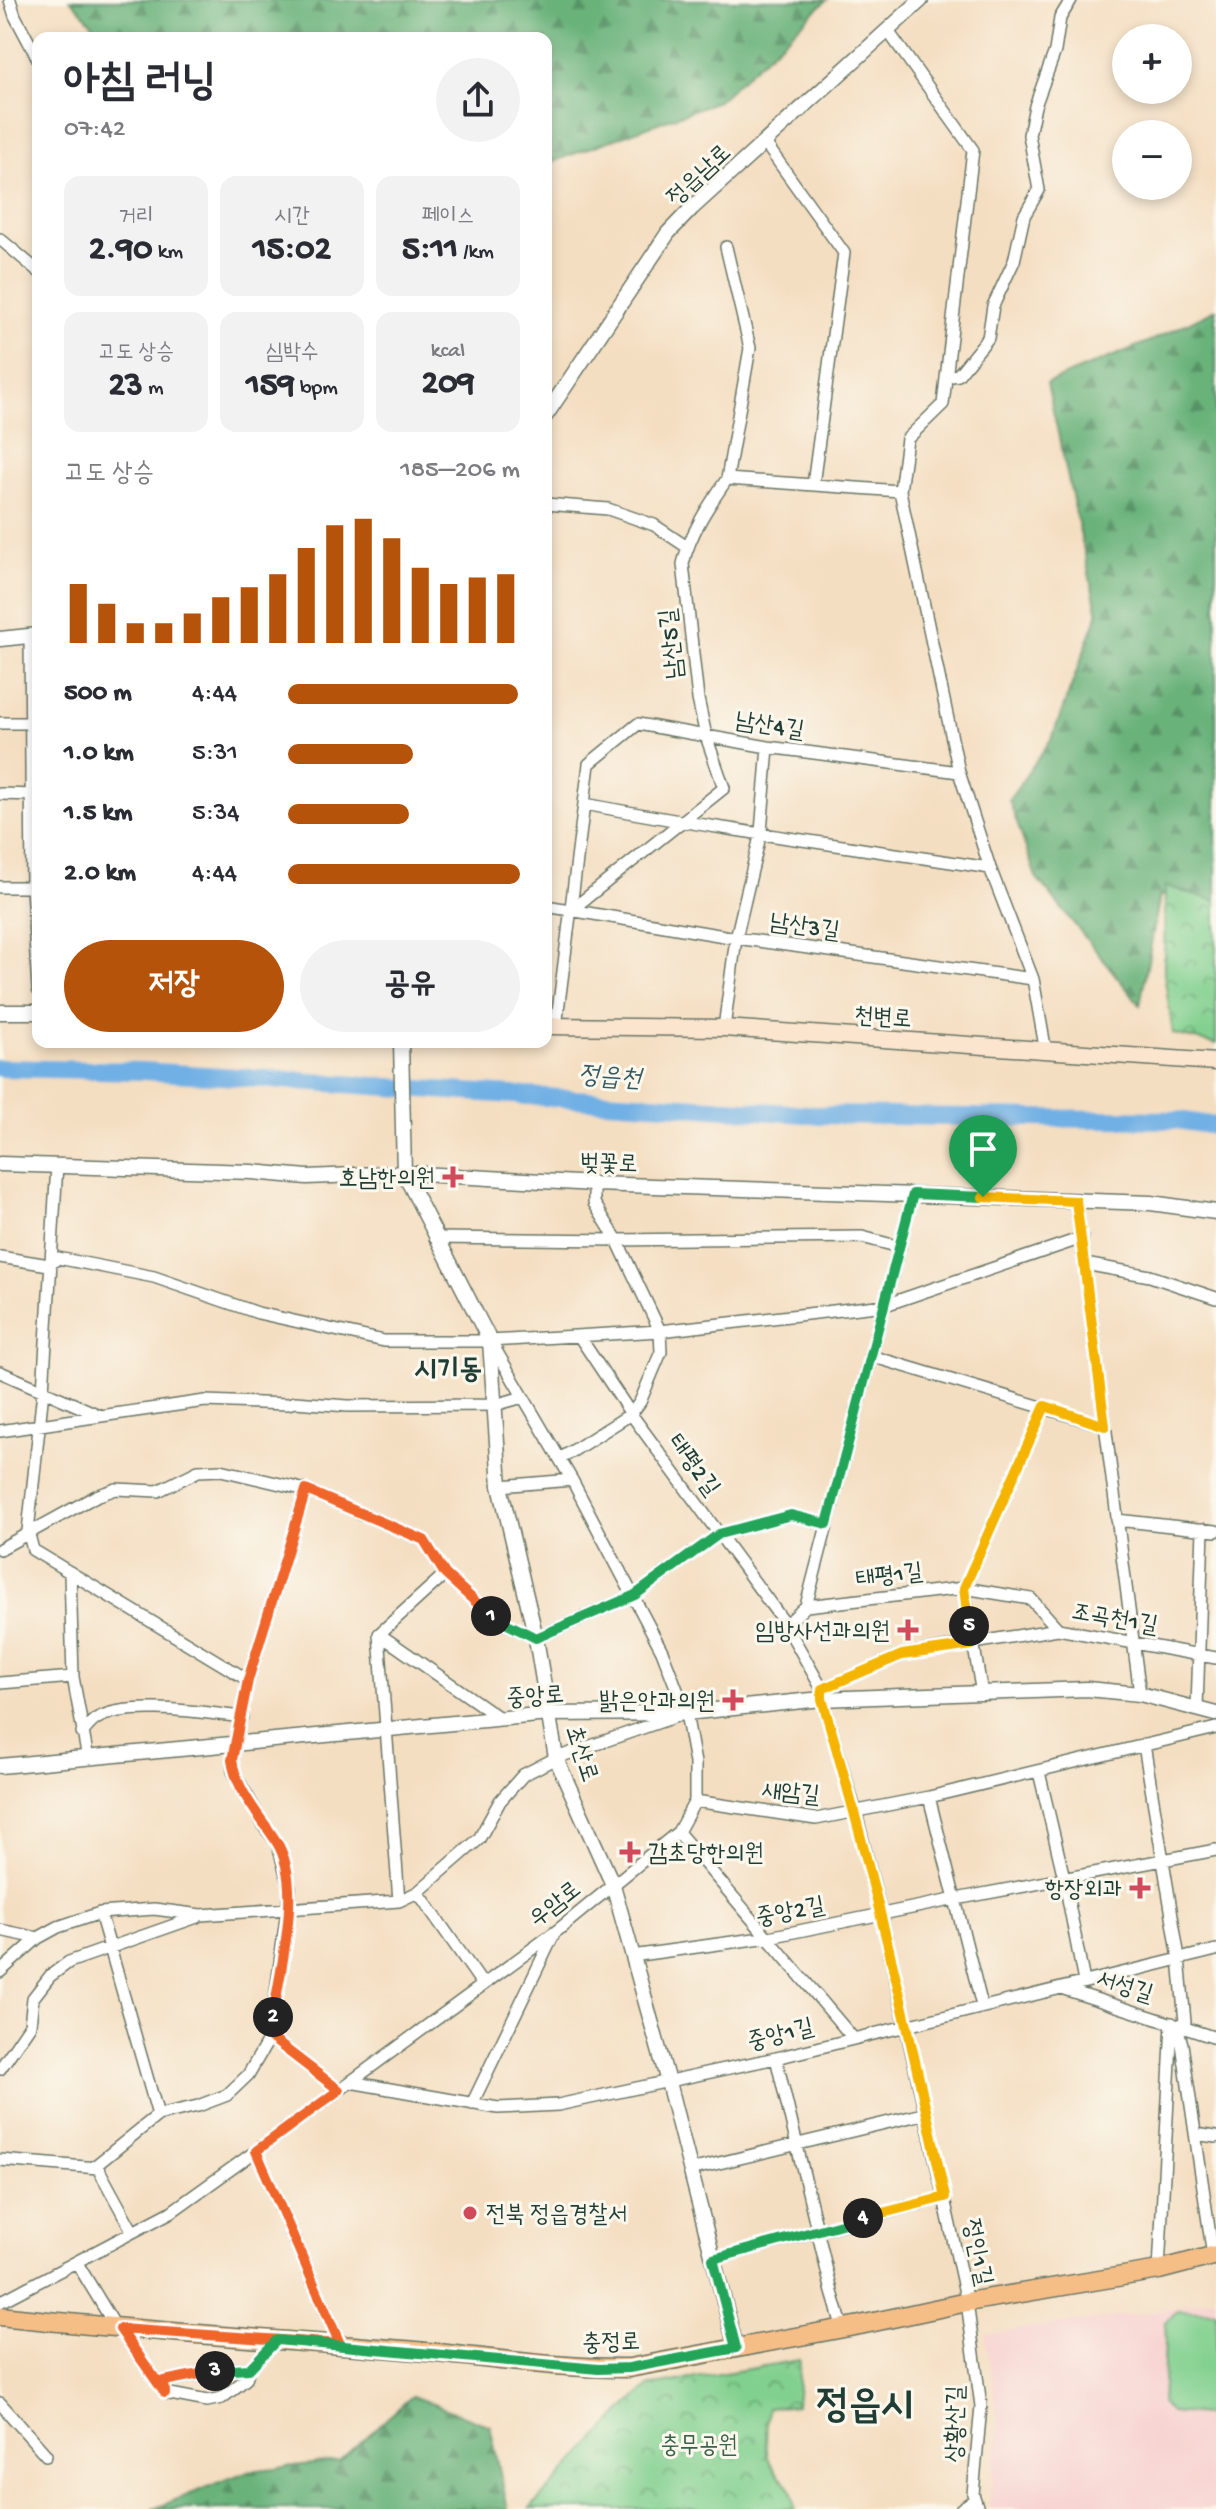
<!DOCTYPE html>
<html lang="ko">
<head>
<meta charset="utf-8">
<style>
	body { margin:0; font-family:"Gochi Hand","Poor Story",sans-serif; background:#f2f2f3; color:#2b2b33; height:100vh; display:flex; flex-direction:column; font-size:30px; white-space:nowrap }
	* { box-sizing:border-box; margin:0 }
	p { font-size:26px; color:#7c7c81 }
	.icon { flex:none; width:44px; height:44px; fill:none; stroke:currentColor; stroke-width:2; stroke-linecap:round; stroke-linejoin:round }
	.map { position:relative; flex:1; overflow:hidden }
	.side { position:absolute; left:32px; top:32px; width:520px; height:1016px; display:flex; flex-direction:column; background:#fff; border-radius:16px; box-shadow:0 4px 12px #0003 }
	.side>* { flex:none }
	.tools { position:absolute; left:1112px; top:24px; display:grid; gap:16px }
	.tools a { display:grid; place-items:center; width:80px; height:80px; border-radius:50%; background:#fff; box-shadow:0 4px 12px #0003; font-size:40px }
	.pin { position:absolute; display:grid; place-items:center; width:68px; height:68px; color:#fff; margin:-82px -34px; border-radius:50% 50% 50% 0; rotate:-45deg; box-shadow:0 0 8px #0007 }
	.pin .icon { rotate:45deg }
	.km { position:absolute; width:40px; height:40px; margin:-20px; border-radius:50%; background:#222; color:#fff; font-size:22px; line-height:40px; text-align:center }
	.round { display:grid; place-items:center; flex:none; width:84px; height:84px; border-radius:42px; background:#f2f2f3 }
	.summary { display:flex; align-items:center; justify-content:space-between; height:136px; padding:0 32px }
	h1 { font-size:44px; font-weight:700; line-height:60px }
	.stats { display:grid; grid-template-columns:repeat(3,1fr); gap:12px; height:136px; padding:8px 32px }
	.stats div { display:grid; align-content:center; border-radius:16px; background:#f2f2f3; text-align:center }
	.stats b { font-size:34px; font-weight:700 }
	.stats small { font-size:22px; font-weight:400 }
	.stats p { font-size:22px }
	.chart { height:224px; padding:16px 32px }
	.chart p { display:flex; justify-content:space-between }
	.chart svg { width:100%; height:144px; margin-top:8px; stroke:#b45309; stroke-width:6 }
	.primary-button { display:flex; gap:16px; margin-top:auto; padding:16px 32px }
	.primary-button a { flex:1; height:92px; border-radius:48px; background:#b45309; color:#fff; font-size:32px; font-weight:700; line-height:92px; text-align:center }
	.primary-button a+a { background:#f2f2f3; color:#2b2b33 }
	ul { padding:0 32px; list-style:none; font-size:26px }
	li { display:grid; grid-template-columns:128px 96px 1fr; align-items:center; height:60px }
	li i { height:20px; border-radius:10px; background:#b45309 }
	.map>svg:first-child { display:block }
	.built { fill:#f7d0ce }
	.forest { fill:url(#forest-firs); stroke:#447857; stroke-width:2 }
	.park { fill:url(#park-crowns); stroke:#508662; stroke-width:2 }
	.pitch { fill:#82d08f; stroke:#508662; stroke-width:2 }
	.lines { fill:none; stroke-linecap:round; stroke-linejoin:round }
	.river { stroke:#71b0e4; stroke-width:18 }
	.minor-casing { stroke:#6a7565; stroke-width:14 }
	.tertiary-casing { stroke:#6a7565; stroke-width:17 }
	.secondary-casing { stroke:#6a7565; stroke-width:19 }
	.primary-casing { stroke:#6a7565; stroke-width:21 }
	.minor { stroke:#fff; stroke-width:11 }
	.tertiary { stroke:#fff; stroke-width:14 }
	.secondary { stroke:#fbe5cf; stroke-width:16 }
	.primary { stroke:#f6be87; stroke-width:18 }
	.split-1-casing { stroke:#fff; stroke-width:16 }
	.split-2-casing { stroke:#fff; stroke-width:16 }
	.split-3-casing { stroke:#fff; stroke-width:16 }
	.split-4-casing { stroke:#fff; stroke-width:16 }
	.split-5-casing { stroke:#fff; stroke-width:16 }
	.split-6-casing { stroke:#fff; stroke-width:16 }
	.split-1 { stroke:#22a559; stroke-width:10 }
	.split-2 { stroke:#f0652b; stroke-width:10 }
	.split-3 { stroke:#f0652b; stroke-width:10 }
	.split-4 { stroke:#22a559; stroke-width:10 }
	.split-5 { stroke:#f5b400; stroke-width:10 }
	.split-6 { stroke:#f5b400; stroke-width:10 }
	.poi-dot { fill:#d1495b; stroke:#fbf7ec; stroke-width:3 }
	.labels { text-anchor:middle; stroke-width:6; stroke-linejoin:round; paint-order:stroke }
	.street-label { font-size:24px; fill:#1f3d34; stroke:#fbf7ec }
	.poi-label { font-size:24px; fill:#1f3d34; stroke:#fbf7ec; text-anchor:end }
	.park-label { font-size:24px; fill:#38624b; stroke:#fbf7ec }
	.water-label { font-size:26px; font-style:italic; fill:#345a60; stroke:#fbf7ec }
	.quarter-label { font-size:28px; font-weight:bold; fill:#1f3d34; stroke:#fbf7ec }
	.town-label { font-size:40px; font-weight:bold; fill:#1f3d34; stroke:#fbf7ec }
</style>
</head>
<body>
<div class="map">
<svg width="1216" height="2509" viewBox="0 0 1216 2509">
	<defs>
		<pattern id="forest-firs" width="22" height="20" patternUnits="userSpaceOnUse" patternTransform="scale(2)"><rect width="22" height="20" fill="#69b27a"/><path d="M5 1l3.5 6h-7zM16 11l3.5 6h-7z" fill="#569265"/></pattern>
		<pattern id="park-crowns" width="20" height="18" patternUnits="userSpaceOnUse" patternTransform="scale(2)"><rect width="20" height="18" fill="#82d08f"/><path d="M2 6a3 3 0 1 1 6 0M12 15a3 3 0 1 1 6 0" fill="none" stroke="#6aaa76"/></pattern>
	</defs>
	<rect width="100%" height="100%" fill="#fbf7ec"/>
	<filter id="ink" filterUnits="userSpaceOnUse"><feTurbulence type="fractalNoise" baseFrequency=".0125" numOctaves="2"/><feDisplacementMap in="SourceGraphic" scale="16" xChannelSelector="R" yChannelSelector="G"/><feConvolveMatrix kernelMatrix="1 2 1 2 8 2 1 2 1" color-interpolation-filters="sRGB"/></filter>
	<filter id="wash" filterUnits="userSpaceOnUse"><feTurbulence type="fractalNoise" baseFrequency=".006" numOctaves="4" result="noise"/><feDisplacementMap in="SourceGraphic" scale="32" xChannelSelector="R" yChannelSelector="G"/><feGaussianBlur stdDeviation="1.8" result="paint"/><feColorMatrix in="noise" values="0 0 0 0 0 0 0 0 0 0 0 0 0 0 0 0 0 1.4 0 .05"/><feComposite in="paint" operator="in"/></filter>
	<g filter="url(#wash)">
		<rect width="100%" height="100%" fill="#f4dec1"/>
		<path class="built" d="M1216,2297V2509H991L989,2505L999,2427L985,2334L1151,2312Z"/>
		<path class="forest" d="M71,0H827L718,101L546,164V38H105Z
			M1216,309V909L1160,895L1140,1005L1036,877L1009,800L1052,738L1098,614L1047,383L1155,339Z
			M412,2396L490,2426L508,2509H153L248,2471L340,2461Z"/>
		<path class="park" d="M1165,886L1216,901V1044L1173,1034L1164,973Z
			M800,2360L796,2405L768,2408C767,2424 763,2453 772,2466C787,2488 790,2477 795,2509H530L627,2406L649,2386Z"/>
		<path class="pitch" d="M1178,2310L1216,2312V2416L1171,2412L1162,2403L1166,2322Z"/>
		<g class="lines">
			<path class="river" d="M0,1068L143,1071L821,1115L1177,1120L1216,1126"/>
		</g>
	</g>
	<g filter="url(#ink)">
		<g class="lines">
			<g class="minor-casing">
				<path id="minor" d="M10,0L15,16L38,59
					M888,31L973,150L943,404L907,439L900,491L959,772L990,868L1033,979L1046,1052
					M765,143L844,253L813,485
					M0,239L38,271
					M726,247L750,348L727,479
					M946,377L958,375L988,338L993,306L1014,261L1024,216L1039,190L1029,135L1035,106L1055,51L1060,18L1071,0
					M546,504L608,509L654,525L687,547
					M30,636L32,887L38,990
					M0,723H31
					M0,794L35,795
					M585,804C719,830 855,847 990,868
					M0,887H37
					M546,906L736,938L1033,979
					M570,911L724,788L706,736L698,699L683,564C690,533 709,505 727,479L900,491
					M556,1027L589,764L638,724L768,747L959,772
					M724,1028L736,938L761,832L768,747
					M57,1165L43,1391L28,1531L33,1550L248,1680
					M1076,1201L1140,1694
					M435,1238L617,1240L862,1237L900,1247
					M0,1257L49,1265L58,1258L154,1277L258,1313L384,1341H490L660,1331L885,1305L1082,1238
					M1085,1264L1150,1276L1216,1298
					M579,1336L631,1414L786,1625L822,1689V1699L856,1813L881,1914L967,2302L981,2406L973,2494L978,2509
					M871,1356L1105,1426
					M0,1372L101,1416L205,1401L288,1404L295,1402L348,1406L495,1405L523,1397
					M0,1431L101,1416
					M560,1459L631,1414L640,1402L661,1352L660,1331L617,1240L594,1203V1184
					M500,1486L572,1480
					M1117,1520L1216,1531
					M0,1549L96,1496L116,1489L158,1491L198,1471L221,1470L306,1490L424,1540L445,1574L493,1618L536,1638L635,1595L719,1534L791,1515L827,1524
					M70,1572L73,1677L88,1759
					M806,1606L964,1588L1031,1599L1058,1629
					M786,1625L806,1606L913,1194
					M379,1634L501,1719
					M0,1683L73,1677
					M822,1689L902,1655L1058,1629L1216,1658
					M982,1694L964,1588L1045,1406
					M1197,1708L1203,1529
					M82,1733C86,1729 91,1722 96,1719C126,1700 207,1713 242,1717
					M1144,1745L1179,1958L1185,2022L1177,2027L1182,2044L1213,2256
					M1039,1772L1064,1878L1084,1982
					M929,1797L982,2006
					M695,1801L816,1819L929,1797L1216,1728
					M678,1832L853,2038
					M418,1892L483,1985
					M399,1901L379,1634L445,1574
					M100,1913L158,2115
					M0,1930L38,1938
					M632,1956L769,1937L956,1899L1216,1850
					M0,1972L38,1938L58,1927L100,1913L154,1909L201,1915L399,1901L418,1892L479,1839L500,1801L523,1775L556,1758L677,1716
					M1061,1988L1216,2038
					M270,2037L339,2090
					M776,2058L832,2292L843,2329
					M0,2069L30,2025L33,1998L50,1976L69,1962L197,1917
					M350,2082L498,2108L558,2105L776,2058L1216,1950
					M472,2104L553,1936
					M1195,2134L1216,2137
					M256,2151L340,2344
					M0,2160L98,2168L133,2232
					M95,2166L158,2115L198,2106L227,2095L248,2075L270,2037L290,1888L277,1842L266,1829L233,1771L232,1760L248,1680L306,1490
					M690,2170L927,2113
					M713,2259L945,2197
					M77,2263L117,2329
					M1159,2270L1172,2023
					M0,2302L171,2212L256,2151L558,1930L678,1832L695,1801V1763L686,1713L662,1651L572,1480L491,1342
					M120,2329L165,2393L207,2401L222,2398L246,2379L249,2369L277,2340
					M165,2393L164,2381L227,2369H249
					M0,2403L46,2455
					M961,2509L974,2500"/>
			</g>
			<g class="tertiary-casing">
				<path id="tertiary" d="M546,415L668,233L692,208L921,0
					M0,639L38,635
					M0,1012H38
					M401,1042L404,1173L490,1341L500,1486L536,1638L556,1758L613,1885L668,2082L736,2348
					M0,1164L252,1172L307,1177L404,1173L594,1184L1151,1203L1216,1212
					M0,1766L548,1714L686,1713L822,1699L1087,1689L1140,1694L1216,1714"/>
			</g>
			<g class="secondary-casing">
				<path id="secondary" d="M546,1026L724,1028L1216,1062"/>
			</g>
			<g class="primary-casing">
				<path id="primary" d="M0,2316C135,2331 270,2339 405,2350C479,2356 554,2369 629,2368L860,2325L967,2302L1159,2270L1216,2255"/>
			</g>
			<use href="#minor" class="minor"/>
			<use href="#tertiary" class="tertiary"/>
			<use href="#secondary" class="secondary"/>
			<use href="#primary" class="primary"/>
		</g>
	</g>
	<g class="lines" filter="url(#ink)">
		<g class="split-1-casing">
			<path id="split-1" d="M491,1616L536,1638L635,1595L719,1534L791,1515L827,1524L913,1194L983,1197"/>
		</g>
		<g class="split-2-casing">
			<path id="split-2" d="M273,2017C280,1968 304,1884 276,1841C260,1816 236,1790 232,1760L248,1680L306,1490L424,1540L445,1574L491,1616"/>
		</g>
		<g class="split-3-casing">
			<path id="split-3" d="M215,2371L164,2381L165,2393L120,2329L340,2344L256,2151L339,2090L270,2037L273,2017"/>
		</g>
		<g class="split-4-casing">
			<path id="split-4" d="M215,2371L249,2369L277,2340L598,2369L629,2368L736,2348L713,2259L863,2218"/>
		</g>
		<g class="split-5-casing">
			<path id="split-5" d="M863,2218L945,2197C909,2030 871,1863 822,1699V1689L902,1655L972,1645L969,1626"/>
		</g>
		<g class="split-6-casing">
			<path id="split-6" d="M969,1626L964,1588L1045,1406L1105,1426L1076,1201L983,1197"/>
		</g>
		<use href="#split-1" class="split-1"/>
		<use href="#split-2" class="split-2"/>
		<use href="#split-3" class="split-3"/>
		<use href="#split-4" class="split-4"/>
		<use href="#split-5" class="split-5"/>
		<use href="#split-6" class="split-6"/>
	</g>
	<g class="poi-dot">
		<path d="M449 1165h8v8h8v8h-8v8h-8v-8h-8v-8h8z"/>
		<path d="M904 1618h8v8h8v8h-8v8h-8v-8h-8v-8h8z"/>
		<path d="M729 1688h8v8h8v8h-8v8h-8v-8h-8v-8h8z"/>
		<path d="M626 1840h8v8h8v8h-8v8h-8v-8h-8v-8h8z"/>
		<path d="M1136 1876h8v8h8v8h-8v8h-8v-8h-8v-8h8z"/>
		<circle cx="470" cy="2213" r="8"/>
	</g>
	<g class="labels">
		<g class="street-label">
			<text transform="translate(698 174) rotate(-43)" y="8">정읍남로</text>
			<text transform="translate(670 644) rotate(-96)" y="8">남산5길</text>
			<text transform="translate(770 724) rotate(9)" y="8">남산4길</text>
			<text transform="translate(805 925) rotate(8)" y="8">남산3길</text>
			<text transform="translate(883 1016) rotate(4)" y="8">천변로</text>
			<text transform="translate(609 1162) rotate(2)" y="8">벚꽃로</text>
			<text transform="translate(695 1464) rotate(54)" y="8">태평2길</text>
			<text transform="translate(889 1574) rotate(-7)" y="8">태평1길</text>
			<text transform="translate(1115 1617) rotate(10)" y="8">조곡천1길</text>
			<text transform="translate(535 1695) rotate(-4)" y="8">중앙로</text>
			<text transform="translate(583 1753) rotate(72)" y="8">초산로</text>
			<text transform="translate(791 1791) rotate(6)" y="8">새암길</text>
			<text transform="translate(554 1903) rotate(-38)" y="8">우암로</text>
			<text transform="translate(790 1910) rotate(-11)" y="8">중앙2길</text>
			<text transform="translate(1125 1985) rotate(17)" y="8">서성길</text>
			<text transform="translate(780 2033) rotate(-14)" y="8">중앙1길</text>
			<text transform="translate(979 2252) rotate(78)" y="8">정인1길</text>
			<text transform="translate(611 2341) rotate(-2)" y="8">충정로</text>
			<text transform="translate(954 2424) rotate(-89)" y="8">상황산길</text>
		</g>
		<g class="poi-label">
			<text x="435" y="1185">호남한의원</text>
			<text x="890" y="1638">임방사선과의원</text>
			<text x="715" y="1708">밝은안과의원</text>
			<text x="648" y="1860" text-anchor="start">감초당한의원</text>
			<text x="1122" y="1896">항장외과</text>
			<text x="486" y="2221" text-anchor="start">전북 정읍경찰서</text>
		</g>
		<g class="park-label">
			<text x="699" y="2452">충무공원</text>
		</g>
		<g class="water-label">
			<text transform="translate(610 1075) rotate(4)" y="9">정읍천</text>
		</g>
		<g class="quarter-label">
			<text x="448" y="1377">시기동</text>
		</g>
		<g class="town-label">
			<text x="865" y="2416">정읍시</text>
		</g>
	</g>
</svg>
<div class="tools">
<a>+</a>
<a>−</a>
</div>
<div class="pin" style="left:983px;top:1197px;background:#1e9e55"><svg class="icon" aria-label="arrive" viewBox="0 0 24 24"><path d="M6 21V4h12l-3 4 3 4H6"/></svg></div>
<b class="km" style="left:491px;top:1616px">1</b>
<b class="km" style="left:273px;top:2017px">2</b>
<b class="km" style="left:215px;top:2371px">3</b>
<b class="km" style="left:863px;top:2218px">4</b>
<b class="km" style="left:969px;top:1626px">5</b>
<section class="side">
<div class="summary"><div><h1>아침 러닝</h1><p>07:42</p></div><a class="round"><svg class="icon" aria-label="share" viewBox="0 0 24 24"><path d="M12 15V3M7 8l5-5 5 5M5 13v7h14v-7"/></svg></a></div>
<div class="stats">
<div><p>거리</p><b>2.90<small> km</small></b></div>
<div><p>시간</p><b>15:02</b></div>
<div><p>페이스</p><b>5:11<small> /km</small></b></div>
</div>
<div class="stats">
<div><p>고도 상승</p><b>23<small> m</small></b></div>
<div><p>심박수</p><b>159<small> bpm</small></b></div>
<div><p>kcal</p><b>209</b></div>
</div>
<div class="chart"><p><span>고도 상승</span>185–206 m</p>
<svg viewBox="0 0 160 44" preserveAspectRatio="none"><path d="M5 44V26M15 44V32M25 44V38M35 44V38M45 44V35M55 44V30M65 44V27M75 44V23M85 44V15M95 44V8M105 44V6M115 44V12M125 44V21M135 44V26M145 44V24M155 44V23"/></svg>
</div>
<ul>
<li><b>500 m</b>4:44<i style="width:99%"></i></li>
<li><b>1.0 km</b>5:31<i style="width:54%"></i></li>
<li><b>1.5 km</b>5:34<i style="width:52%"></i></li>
<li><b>2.0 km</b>4:44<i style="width:100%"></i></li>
</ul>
<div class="primary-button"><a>저장</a><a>공유</a></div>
</section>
</div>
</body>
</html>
